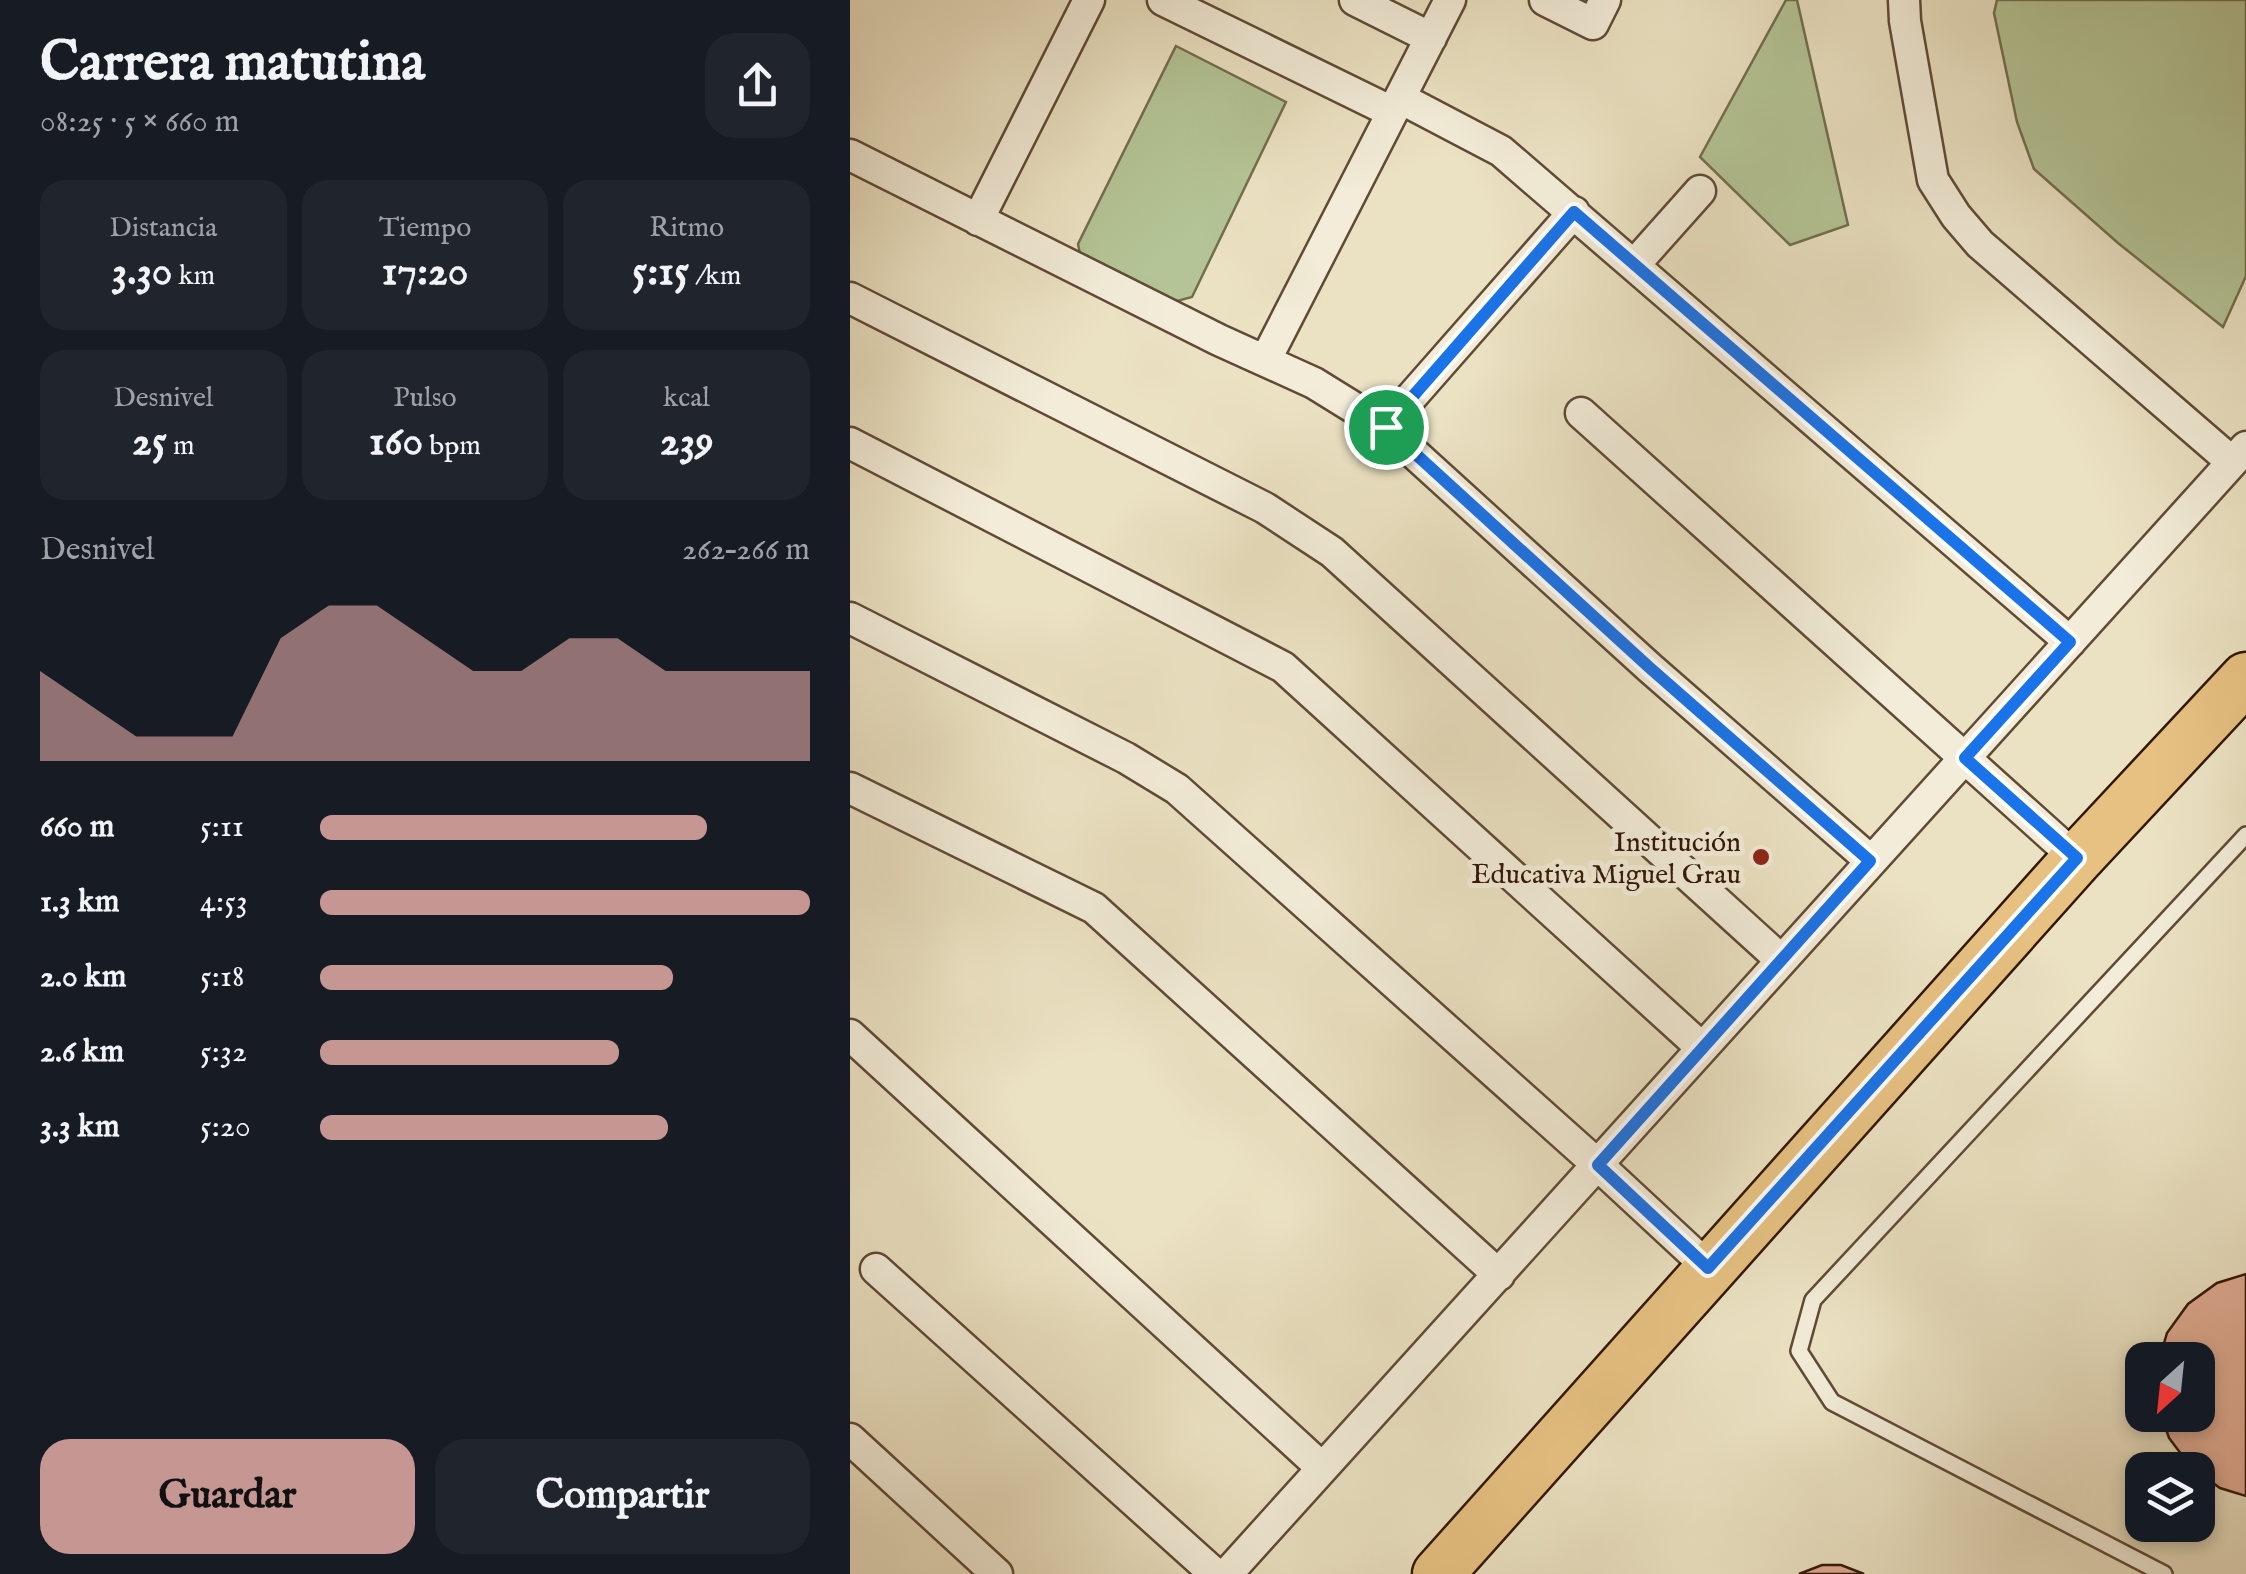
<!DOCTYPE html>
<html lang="es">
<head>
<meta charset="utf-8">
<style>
	body { margin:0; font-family:"IM FELL English",serif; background:#20242c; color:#f1f3f6; height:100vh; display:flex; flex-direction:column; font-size:38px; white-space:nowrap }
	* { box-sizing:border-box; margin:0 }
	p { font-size:32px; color:#9ea1a6 }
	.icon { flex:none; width:55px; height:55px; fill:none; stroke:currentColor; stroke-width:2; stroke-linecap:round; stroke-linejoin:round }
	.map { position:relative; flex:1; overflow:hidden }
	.details { display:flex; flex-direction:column; background:#171b24; width:850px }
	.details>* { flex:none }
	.needle { width:65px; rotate:207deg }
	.fabs { position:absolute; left:1275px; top:1342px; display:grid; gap:20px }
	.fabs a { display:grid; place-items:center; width:90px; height:90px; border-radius:20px; background:#171b24; box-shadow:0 5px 15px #0003; font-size:50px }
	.pin { position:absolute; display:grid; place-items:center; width:85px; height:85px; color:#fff; margin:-42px; border:5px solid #fff; border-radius:50%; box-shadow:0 2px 10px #0007 }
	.round { display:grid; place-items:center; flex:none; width:105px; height:105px; border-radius:30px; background:#20242c }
	.head { display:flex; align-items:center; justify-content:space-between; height:170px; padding:0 40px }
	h1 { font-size:55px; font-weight:700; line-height:75px }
	.figures { display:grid; grid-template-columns:repeat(3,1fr); gap:15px; height:170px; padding:10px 40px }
	.figures div { display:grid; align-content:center; border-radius:25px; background:#20242c; text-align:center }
	.figures b { font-size:42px; font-weight:700 }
	.figures small { font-size:28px; font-weight:400 }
	.figures p { font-size:28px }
	.chart { height:280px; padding:20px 40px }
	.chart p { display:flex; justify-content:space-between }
	.chart svg { width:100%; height:180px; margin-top:10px; fill:#c59692; opacity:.7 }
	.action { display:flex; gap:20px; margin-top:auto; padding:20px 40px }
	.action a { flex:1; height:115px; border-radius:30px; background:#c59692; color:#111; font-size:40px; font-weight:700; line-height:115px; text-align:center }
	.action a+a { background:#20242c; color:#f1f3f6 }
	ul { padding:0 40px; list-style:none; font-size:32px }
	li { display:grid; grid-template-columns:160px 120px 1fr; align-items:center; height:75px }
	li i { height:25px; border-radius:12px; background:#c59692 }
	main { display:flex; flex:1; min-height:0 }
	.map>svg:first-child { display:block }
	.green { fill:#b4c496; stroke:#736e4e; stroke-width:2.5 }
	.building { fill:#e1ac94; stroke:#321707; stroke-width:2.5 }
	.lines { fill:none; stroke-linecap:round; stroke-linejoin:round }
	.service-casing { stroke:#604a36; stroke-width:20 }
	.minor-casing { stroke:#604a36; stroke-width:35 }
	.primary-casing { stroke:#321707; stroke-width:55 }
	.service { stroke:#f2ecd8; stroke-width:15 }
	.minor { stroke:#f2ecd8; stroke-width:30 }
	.primary { stroke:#e6c182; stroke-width:50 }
	.route-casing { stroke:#fff; stroke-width:20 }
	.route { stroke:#1a73e8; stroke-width:12 }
	.poi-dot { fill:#8f2418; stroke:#f2ecd8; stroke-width:4 }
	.labels { text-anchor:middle; stroke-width:10; stroke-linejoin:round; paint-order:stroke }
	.poi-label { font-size:28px; fill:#321707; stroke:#f2ecd8; text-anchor:end }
</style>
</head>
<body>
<main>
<section class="details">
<div class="head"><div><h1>Carrera matutina</h1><p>08:25 · 5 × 660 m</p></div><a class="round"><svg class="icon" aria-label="share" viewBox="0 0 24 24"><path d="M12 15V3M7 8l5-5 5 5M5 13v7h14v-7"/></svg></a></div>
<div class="figures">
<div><p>Distancia</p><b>3.30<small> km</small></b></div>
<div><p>Tiempo</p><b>17:20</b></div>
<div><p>Ritmo</p><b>5:15<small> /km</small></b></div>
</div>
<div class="figures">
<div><p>Desnivel</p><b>25<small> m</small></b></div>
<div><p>Pulso</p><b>160<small> bpm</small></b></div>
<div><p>kcal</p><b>239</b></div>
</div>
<div class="chart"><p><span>Desnivel</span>262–266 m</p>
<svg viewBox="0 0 160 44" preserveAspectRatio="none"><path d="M0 44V22L10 30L20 38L30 38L40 38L50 14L60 6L70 6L80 14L90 22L100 22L110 14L120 14L130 22L140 22L150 22L160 22V44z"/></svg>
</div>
<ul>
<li><b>660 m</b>5:11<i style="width:79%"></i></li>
<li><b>1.3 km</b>4:53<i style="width:100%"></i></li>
<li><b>2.0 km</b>5:18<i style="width:72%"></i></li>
<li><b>2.6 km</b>5:32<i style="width:61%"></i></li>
<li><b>3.3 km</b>5:20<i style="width:71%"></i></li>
</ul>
<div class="action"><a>Guardar</a><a>Compartir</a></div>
</section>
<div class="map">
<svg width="1396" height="1574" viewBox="0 0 1396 1574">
	<rect width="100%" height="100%" fill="#ebe2c3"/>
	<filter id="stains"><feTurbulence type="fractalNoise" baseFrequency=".002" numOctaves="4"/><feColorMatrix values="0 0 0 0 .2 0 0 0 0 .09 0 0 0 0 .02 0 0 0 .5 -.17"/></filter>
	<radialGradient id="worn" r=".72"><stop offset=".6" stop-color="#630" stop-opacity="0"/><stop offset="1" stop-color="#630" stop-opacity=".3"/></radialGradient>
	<path class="green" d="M936,0H947L998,225L940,245L850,157Z
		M1147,0H1396V276L1373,327L1268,243L1184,169L1167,122L1144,13Z
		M326,46L436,102L342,297L320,303L231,259L228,244Z"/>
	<path class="building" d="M1396,1274V1496L1370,1488L1341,1467L1319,1438L1311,1415H1348V1360H1309L1317,1333L1338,1304L1367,1283Z
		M972,1565H991L1014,1574H949Z"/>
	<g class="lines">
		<g class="service-casing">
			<path id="service" d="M1314,1574L982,1402L949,1351L963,1300L1396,835"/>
		</g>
		<g class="minor-casing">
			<path id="minor" d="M313,0L542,112
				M505,0L581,38
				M695,0L743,24L755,0
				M1054,0L1055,21L1083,180L1106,216L1130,244L1382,462
				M550,98L651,151L1220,642
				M0,155L369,340L464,383L535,427L800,668L1021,861
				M128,220L239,0
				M785,264L850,191
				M0,298L415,508L482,552L931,960
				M415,361L600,0
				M731,413L1227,859
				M535,427L724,212
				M0,443L433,667L852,1048
				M0,618L276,758L327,789L748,1165L859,1268
				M0,788L244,908L649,1275
				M0,1035L471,1467
				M26,1269L365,1574
				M0,1439L147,1574
				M377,1574L1396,447"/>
		</g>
		<g class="primary-casing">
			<path id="primary" d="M588,1574L1227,859L1396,678"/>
		</g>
		<use href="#service" class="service"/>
		<use href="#minor" class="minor"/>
		<use href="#primary" class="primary"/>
	</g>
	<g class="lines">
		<g class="route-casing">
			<path id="route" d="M724,212L1220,642L1115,758L1227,858L858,1268L748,1165L1020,861L800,668L536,427Z"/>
		</g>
		<use href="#route" class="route"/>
	</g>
	<circle class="poi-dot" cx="911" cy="857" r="10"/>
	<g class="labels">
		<g class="poi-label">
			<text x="891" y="851">Institución<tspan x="891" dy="32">Educativa Miguel Grau</tspan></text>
		</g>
	</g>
	<rect width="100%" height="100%" filter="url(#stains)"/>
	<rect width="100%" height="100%" fill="url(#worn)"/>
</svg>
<div class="fabs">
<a><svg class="needle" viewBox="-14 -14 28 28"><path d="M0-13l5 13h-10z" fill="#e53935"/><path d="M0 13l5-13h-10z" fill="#9ea1a6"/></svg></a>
<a><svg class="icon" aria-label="layers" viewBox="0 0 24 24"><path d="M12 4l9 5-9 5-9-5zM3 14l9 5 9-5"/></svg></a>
</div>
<div class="pin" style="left:536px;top:427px;background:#1e9e55"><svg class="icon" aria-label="arrive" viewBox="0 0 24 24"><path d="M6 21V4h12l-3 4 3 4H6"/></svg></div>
</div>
</main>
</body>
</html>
